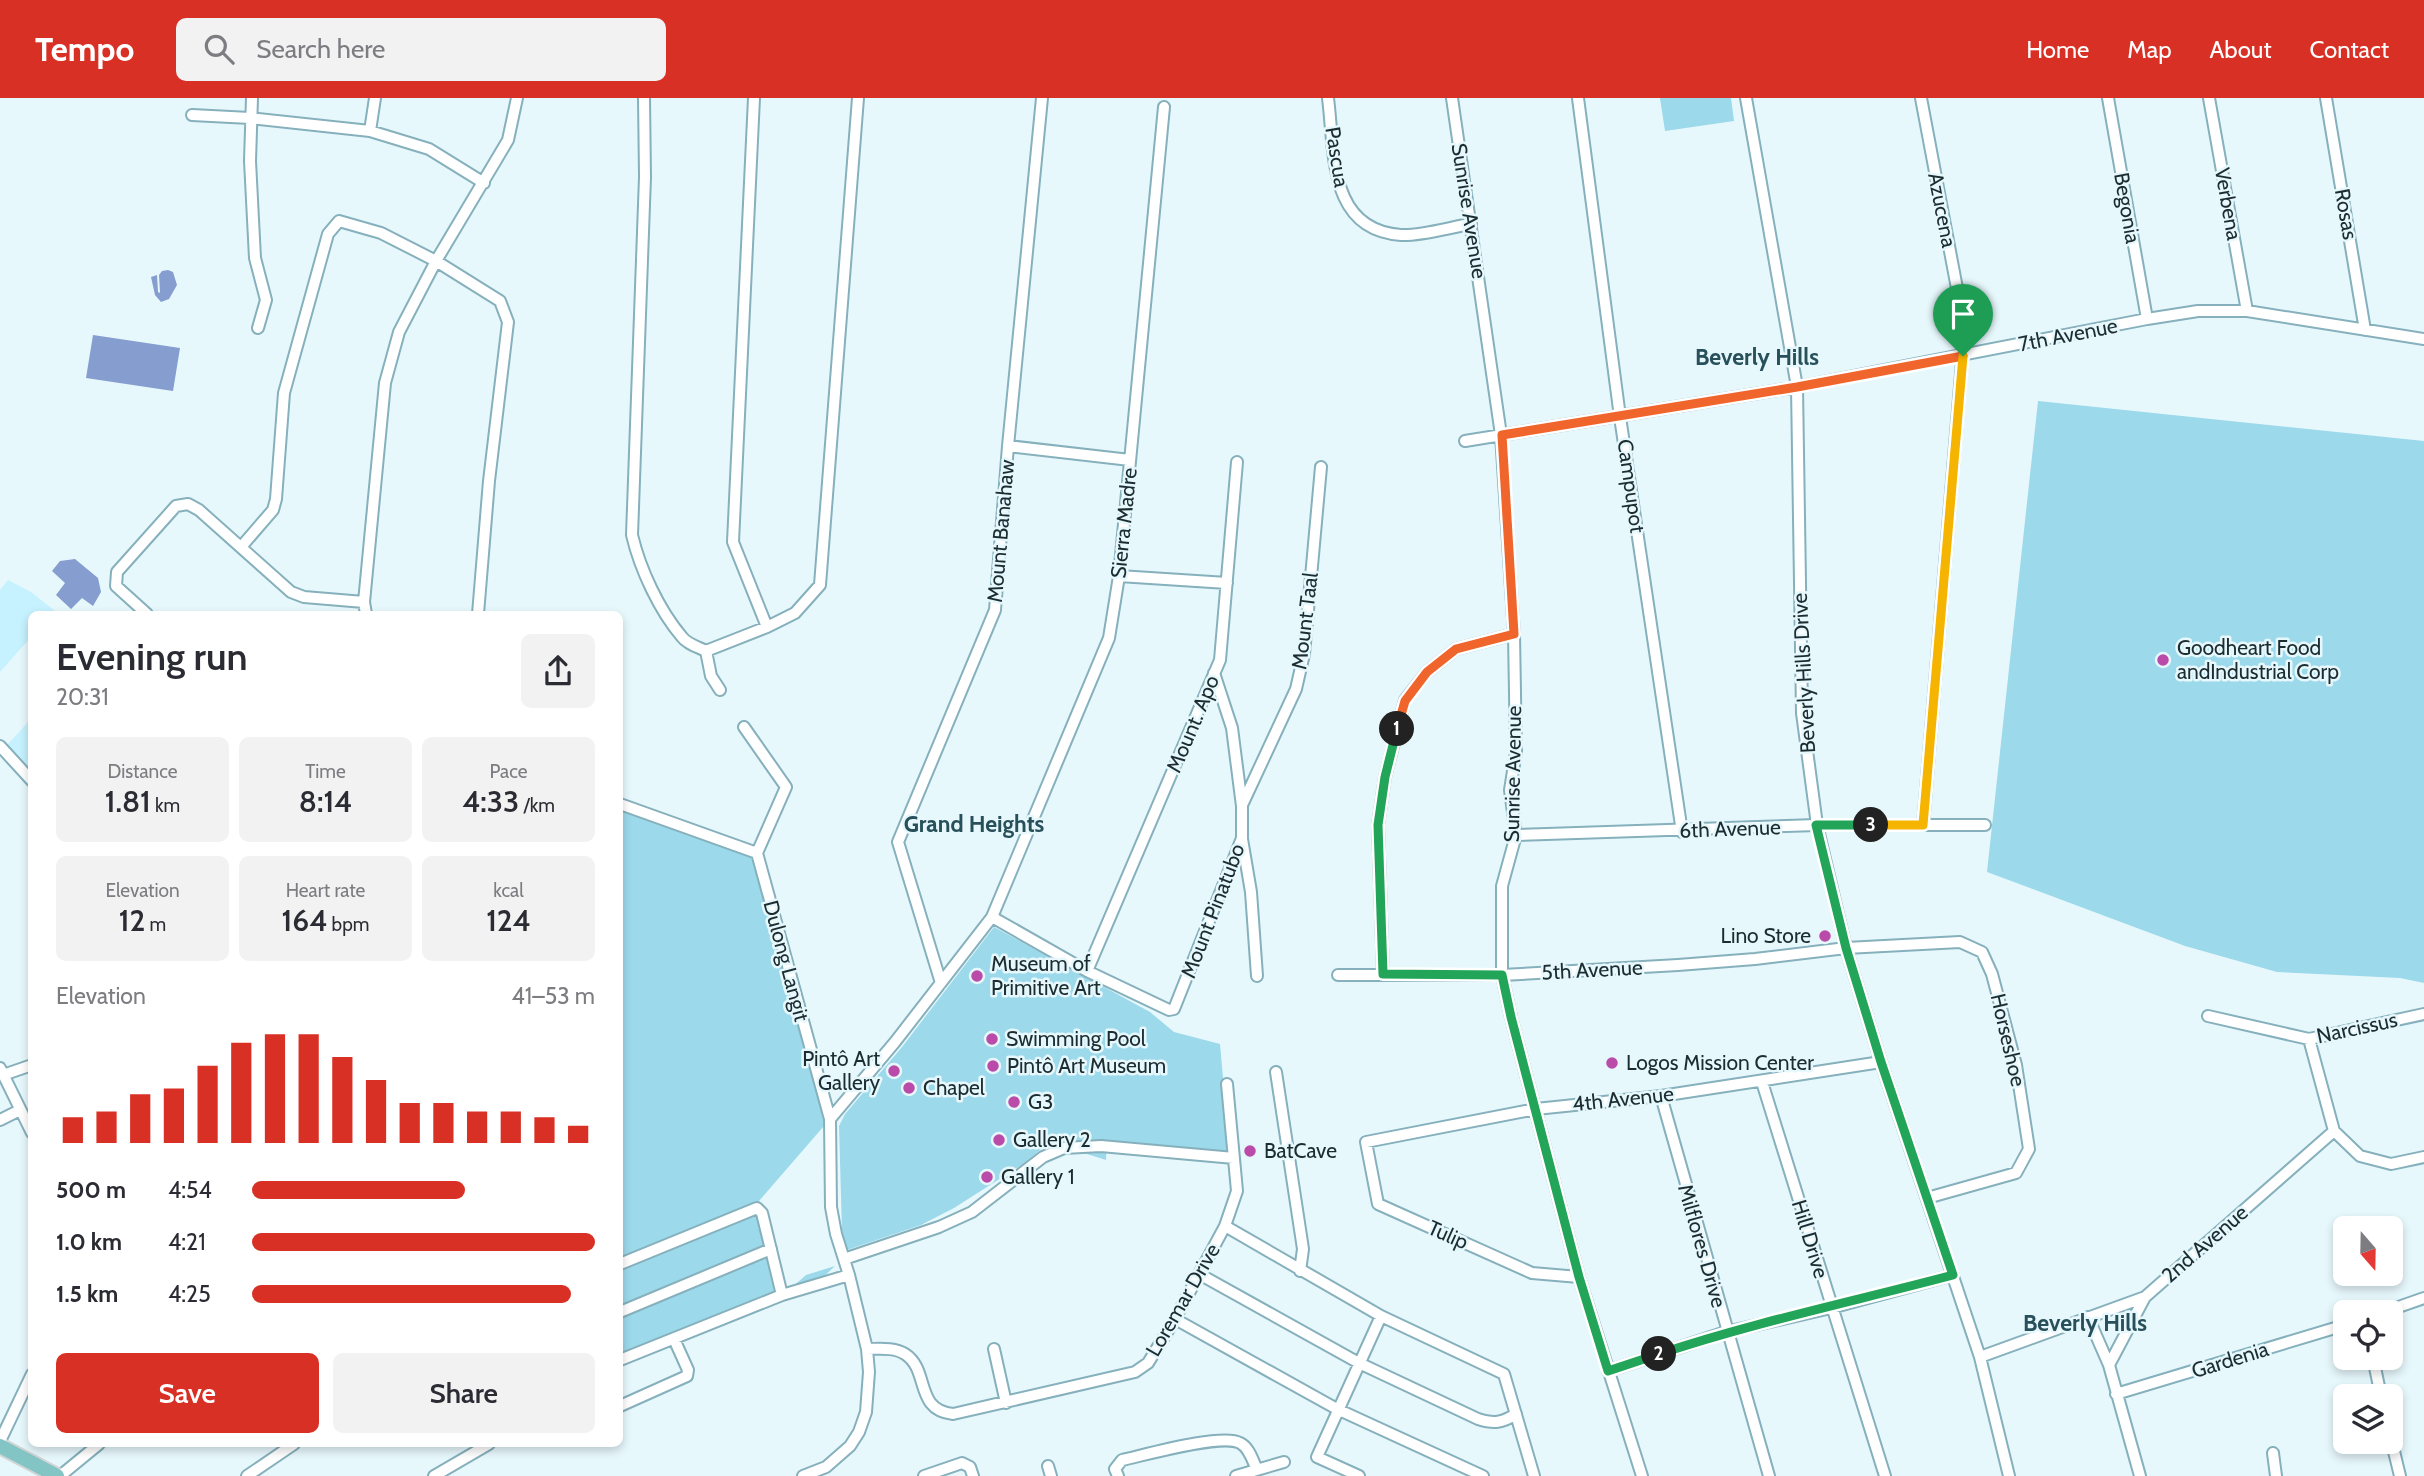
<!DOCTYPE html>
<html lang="en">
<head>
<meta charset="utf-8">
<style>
	body { margin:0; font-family:Cabin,sans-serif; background:#f2f2f3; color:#2b2b33; height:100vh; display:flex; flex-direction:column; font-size:26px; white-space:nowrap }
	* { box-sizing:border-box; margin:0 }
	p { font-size:23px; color:#7c7c81 }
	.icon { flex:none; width:38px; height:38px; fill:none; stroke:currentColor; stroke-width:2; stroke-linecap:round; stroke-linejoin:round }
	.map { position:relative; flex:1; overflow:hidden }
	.side { position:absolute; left:28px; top:513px; width:595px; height:836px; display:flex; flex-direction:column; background:#fff; border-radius:10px; box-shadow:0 4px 10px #0003 }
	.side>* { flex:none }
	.needle { width:46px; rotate:160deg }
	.tools { position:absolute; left:2333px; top:1118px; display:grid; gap:14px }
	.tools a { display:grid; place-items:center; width:70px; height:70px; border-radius:10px; background:#fff; box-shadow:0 4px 10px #0003; font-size:35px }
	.pin { position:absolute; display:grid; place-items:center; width:60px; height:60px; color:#fff; margin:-72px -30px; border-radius:50% 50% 50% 0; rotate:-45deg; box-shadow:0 0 7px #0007 }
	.pin .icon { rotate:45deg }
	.km { position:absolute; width:35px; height:35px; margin:-18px; border-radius:50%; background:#222; color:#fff; font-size:19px; line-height:35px; text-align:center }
	.round { display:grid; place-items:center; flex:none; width:74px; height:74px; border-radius:10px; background:#f2f2f3 }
	.headline { display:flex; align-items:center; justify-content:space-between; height:119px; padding:0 28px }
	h1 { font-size:38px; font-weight:600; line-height:52px }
	.figures { display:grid; grid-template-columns:repeat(3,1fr); gap:10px; height:119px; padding:7px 28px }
	.figures div { display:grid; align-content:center; border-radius:10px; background:#f2f2f3; text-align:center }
	.figures b { font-size:30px; font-weight:600 }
	.figures small { font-size:19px; font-weight:400 }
	.figures p { font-size:19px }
	.chart { height:196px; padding:14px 28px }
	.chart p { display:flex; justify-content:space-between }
	.chart svg { width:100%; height:126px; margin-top:7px; stroke:#d93025; stroke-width:6 }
	.primary-button { display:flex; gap:14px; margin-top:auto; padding:14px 28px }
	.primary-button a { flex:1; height:80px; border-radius:10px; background:#d93025; color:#fff; font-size:28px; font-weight:600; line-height:80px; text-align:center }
	.primary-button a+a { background:#f2f2f3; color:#2b2b33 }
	ul { padding:0 28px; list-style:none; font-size:23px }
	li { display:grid; grid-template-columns:112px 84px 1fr; align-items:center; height:52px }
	li i { height:18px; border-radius:9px; background:#d93025 }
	header { display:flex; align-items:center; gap:42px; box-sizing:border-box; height:98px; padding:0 35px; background:#d93025; color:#fff }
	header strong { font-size:33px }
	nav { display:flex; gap:38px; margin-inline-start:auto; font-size:24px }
	.search { width:490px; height:63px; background:#f2f2f3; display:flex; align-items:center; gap:18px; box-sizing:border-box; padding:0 24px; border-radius:10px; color:#7c7c81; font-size:26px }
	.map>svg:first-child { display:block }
	.built { fill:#c6f1fe }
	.green { fill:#9cd9eb }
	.water { fill:#859dcf }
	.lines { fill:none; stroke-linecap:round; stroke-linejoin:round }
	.minor-casing { stroke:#85b0bc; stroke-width:14 }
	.major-casing { stroke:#d2d5d6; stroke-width:18 }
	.minor { stroke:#fff; stroke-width:10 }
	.major { stroke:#83c4c4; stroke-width:14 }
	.split-1-casing { stroke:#fff; stroke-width:14 }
	.split-2-casing { stroke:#fff; stroke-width:14 }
	.split-3-casing { stroke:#fff; stroke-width:14 }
	.split-4-casing { stroke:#fff; stroke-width:14 }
	.split-1 { stroke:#f0652b; stroke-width:9 }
	.split-2 { stroke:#22a559; stroke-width:9 }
	.split-3 { stroke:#22a559; stroke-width:9 }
	.split-4 { stroke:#f5b400; stroke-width:9 }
	.poi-dot { fill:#ba4ba9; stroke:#e7f8fd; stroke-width:2.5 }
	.labels { text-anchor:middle; stroke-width:5; stroke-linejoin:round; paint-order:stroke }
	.street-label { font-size:21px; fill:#1c2d32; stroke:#e7f8fd }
	.poi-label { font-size:21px; fill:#1c2d32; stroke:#e7f8fd; text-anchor:start }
	.neighbourhood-label { font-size:23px; font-weight:bold; fill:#28505b; stroke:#e7f8fd }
</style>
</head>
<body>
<header>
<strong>Tempo</strong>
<div class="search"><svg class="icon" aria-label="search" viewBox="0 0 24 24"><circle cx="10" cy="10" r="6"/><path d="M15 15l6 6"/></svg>Search here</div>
<nav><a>Home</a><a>Map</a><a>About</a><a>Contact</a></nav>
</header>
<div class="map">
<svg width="2424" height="1378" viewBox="0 0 2424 1378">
	<rect width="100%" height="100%" fill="#e7f8fd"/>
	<path class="built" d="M8,482L31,494L55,513L52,516H32L31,539L0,574V492Z
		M31,621V674L7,647Z"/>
	<path class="green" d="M1660,0H1731L1734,23L1665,33Z
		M2038,303L2424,343V885L2400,880L2277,874L2185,848L1987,774Z
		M620,706L757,755L830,1021L753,1110L771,1151L783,1197L806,1177L835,1168L815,1187L620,1259Z
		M994,829L1150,914L1174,934L1220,946L1230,1060L1107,1042L1106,1062L1055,1046L1045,1048L1023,1066L954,1110L921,1127L847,1152L842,1133L839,1028L845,1016L902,949Z"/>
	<path class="water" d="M168,172L173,174L177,187L169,201L161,204L155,197L151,179L157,177L158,194L160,195L159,177L162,173Z
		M93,237L180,250L173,293L86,280Z
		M75,461L98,480L101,494L93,508L82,500L71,511L56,497L65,485L52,473L60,463Z"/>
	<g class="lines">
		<g class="minor-casing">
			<path id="minor" d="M252,0L250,63L255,160L266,202L258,230
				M644,0L645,79L632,437C640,471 659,512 682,539C687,546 698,549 706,553L767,529L795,515L820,487L858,0
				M754,0L733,444L767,529
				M1328,0C1335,55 1328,132 1401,137C1422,138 1451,129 1471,126
				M1452,0L1501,337L1514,536L1516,654L1510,692L1516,737L1502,788V877L1511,919L1579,1179L1642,1378
				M1578,0L1620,319L1682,734
				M1746,0L1797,289L1802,615L1817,727L1846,850L1881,964L1980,1259L2009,1378
				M1921,0L1963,222L1964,241L1923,727
				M2108,0L2147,221
				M2209,0L2247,213
				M2326,0L2365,232
				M192,17L250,20L370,33L429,51L484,85
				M370,33L375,0
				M1465,343L1797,289L2147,221L2198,213H2247L2424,241
				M1008,348L1130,362
				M241,449L273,412L276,401L284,295L328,136L339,123L381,135L436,163L500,203L508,224L489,383L478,516
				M1119,478L1227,485
				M147,516L116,488L117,474L176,408L188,406L199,412L291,494L304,499L364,504
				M366,516L364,504L385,285L399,234L436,163L508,42L517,0
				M706,553L711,578L720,592
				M744,629L786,689L757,755
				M0,648L32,683
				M1243,705L1296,591L1304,556L1321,369
				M620,706L757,755
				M1516,737L1817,727H1985
				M1242,741L1251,794L1257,878
				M757,755L830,1021L831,1109L836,1136L849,1177L867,1251L869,1274L866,1314L859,1334L850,1348L826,1369L803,1378
				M992,819L1087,873L1169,912L1174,911L1242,740V708L1232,630L1214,575
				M1087,873L1220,562L1237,364
				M1383,876L1378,727L1385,679L1405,602L1427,574L1456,551L1514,536
				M1338,877H1502L1678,867L1755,861L1846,850L1960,844L1982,854L1992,876L2016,967L2029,1051L2016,1075L1927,1100
				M941,885L898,744L995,512L1008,348L1042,0
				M2208,918L2309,941L2424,916
				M2309,941L2334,1033L2360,1058L2391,1066L2424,1059
				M0,970L32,1035
				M1276,974L1303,1151L1300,1173
				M3,977L32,967
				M1762,984L1885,1378
				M1661,998L1769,1378
				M830,1021L895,944L992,819L1109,540L1119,478L1164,9
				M0,1022L20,1012
				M1225,1128L1381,1218L1504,1276L1534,1378
				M844,1161L939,1129L972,1114L1043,1059L1064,1050L1101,1048L1234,1060
				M620,1166L757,1110L762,1115L782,1197
				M1199,1176L1359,1265L1478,1321C1494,1326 1502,1325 1516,1316
				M1579,1179L1532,1175L1378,1106L1366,1044L1536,1011L1661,998L1881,964
				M620,1214L771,1151
				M2384,1214L2424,1200
				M2088,1219L2109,1267L2140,1378
				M1175,1221L1337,1311L1483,1378
				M867,1251C879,1251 894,1249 905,1256C930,1272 914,1312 953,1316L1135,1274L1148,1265L1175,1221L1225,1128L1237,1093L1227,986
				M994,1251L1006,1305
				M1980,1259L2145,1199L2334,1033
				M2373,1260L2381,1298
				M620,1262L782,1197L849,1177
				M2109,1267L2145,1199
				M1608,1273L1726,1234L1831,1210L1953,1177
				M2116,1296L2345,1227
				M620,1308L687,1278L688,1272L674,1241
				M2390,1337L2400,1378
				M0,1343L32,1276
				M2273,1355L2276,1378
				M1048,1368L1051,1378
				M60,1378L99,1346
				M247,1378L294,1346
				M434,1378L489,1346
				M924,1378L962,1365L970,1369L973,1378
				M1118,1378L1115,1371L1122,1362C1145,1357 1222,1335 1240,1345C1249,1349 1253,1363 1257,1372
				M1236,1378L1284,1364
				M1359,1378L1317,1359L1381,1218"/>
		</g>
		<g class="major-casing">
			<path id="major" d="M0,1348L57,1378"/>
		</g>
		<use href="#minor" class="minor"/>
		<use href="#major" class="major"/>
	</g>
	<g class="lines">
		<g class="split-1-casing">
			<path id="split-1" d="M1397,631L1405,603L1427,574L1456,551L1514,536L1502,337L1797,289L1963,258"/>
		</g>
		<g class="split-2-casing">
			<path id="split-2" d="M1397,631L1385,679L1378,727L1383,876L1502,877L1511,919L1579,1179L1608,1273L1659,1256"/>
		</g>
		<g class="split-3-casing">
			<path id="split-3" d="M1659,1256C1755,1224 1855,1203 1953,1177L1881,964L1846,850L1816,727H1871"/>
		</g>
		<g class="split-4-casing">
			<path id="split-4" d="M1871,727H1923L1963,258"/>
		</g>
		<use href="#split-1" class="split-1"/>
		<use href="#split-2" class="split-2"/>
		<use href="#split-3" class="split-3"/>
		<use href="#split-4" class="split-4"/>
	</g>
	<g class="poi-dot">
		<circle cx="2163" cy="562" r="7"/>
		<circle cx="1825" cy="838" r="7"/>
		<circle cx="977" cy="878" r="7"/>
		<circle cx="992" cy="941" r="7"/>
		<circle cx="1612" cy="965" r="7"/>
		<circle cx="993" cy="968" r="7"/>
		<circle cx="894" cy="973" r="7"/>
		<circle cx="909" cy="990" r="7"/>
		<circle cx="1014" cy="1004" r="7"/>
		<circle cx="999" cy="1042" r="7"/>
		<circle cx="1250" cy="1053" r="7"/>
		<circle cx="987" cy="1079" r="7"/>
	</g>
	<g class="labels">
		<g class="street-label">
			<text transform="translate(1337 59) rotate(81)" y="7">Pascua</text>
			<text transform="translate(2228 106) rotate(80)" y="7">Verbena</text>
			<text transform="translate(2127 110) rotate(80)" y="7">Begonia</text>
			<text transform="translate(1942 112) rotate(79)" y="7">Azucena</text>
			<text transform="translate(1469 113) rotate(81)" y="7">Sunrise Avenue</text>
			<text transform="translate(2346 116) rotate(80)" y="7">Rosas</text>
			<text transform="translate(2068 237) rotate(-11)" y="7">7th Avenue</text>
			<text transform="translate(1631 388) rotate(82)" y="7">Campupot</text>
			<text transform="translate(1124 425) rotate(-84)" y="7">Sierra Madre</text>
			<text transform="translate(1001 433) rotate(-85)" y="7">Mount Banahaw</text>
			<text transform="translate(1305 523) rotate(-83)" y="7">Mount Taal</text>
			<text transform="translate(1804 575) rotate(-93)" y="7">Beverly Hills Drive</text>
			<text transform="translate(1193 626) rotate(-67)" y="7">Mount. Apo</text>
			<text transform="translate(1513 676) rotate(-89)" y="7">Sunrise Avenue</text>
			<text transform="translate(1730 731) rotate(-2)" y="7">6th Avenue</text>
			<text transform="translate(1213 813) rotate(-69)" y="7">Mount Pinatubo</text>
			<text transform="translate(786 863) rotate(75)" y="7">Dulong Langit</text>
			<text transform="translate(1592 872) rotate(-3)" y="7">5th Avenue</text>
			<text transform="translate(2357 930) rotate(-12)" y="7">Narcissus</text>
			<text transform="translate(2008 942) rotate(77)" y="7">Horseshoe</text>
			<text transform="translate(1623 1001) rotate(-6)" y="7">4th Avenue</text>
			<text transform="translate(1448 1137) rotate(24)" y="7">Tulip</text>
			<text transform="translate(1810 1141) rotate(73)" y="7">Hill Drive</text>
			<text transform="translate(2205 1146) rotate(-41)" y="7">2nd Avenue</text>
			<text transform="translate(1702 1148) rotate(74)" y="7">Milflores Drive</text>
			<text transform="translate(1183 1202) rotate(-60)" y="7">Loremar Drive</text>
			<text transform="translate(2230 1262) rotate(-17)" y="7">Gardenia</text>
		</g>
		<g class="poi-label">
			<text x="2177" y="557">Goodheart Food<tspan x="2177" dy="24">andIndustrial Corp</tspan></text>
			<text x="1811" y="845" text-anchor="end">Lino Store</text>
			<text x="991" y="873">Museum of<tspan x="991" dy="24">Primitive Art</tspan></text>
			<text x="1006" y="948">Swimming Pool</text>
			<text x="880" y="968" text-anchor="end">Pintô Art<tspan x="880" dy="24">Gallery</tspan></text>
			<text x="1626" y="972">Logos Mission Center</text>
			<text x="1007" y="975">Pintô Art Museum</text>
			<text x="923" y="997">Chapel</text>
			<text x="1028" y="1011">G3</text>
			<text x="1013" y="1049">Gallery 2</text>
			<text x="1264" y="1060">BatCave</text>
			<text x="1001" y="1086">Gallery 1</text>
		</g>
		<g class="neighbourhood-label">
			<text x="1757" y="267">Beverly Hills</text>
			<text x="974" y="734">Grand Heights</text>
			<text x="2085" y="1233">Beverly Hills</text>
		</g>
	</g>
</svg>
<div class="tools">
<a><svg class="needle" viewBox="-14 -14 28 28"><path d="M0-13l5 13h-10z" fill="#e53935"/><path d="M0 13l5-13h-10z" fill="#7c7c81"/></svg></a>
<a><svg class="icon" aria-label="locate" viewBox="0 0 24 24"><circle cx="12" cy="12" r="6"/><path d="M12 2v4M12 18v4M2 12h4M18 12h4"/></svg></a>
<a><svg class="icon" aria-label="layers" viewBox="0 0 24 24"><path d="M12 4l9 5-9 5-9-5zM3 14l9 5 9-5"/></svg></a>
</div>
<div class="pin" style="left:1963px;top:258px;background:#1e9e55"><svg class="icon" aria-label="arrive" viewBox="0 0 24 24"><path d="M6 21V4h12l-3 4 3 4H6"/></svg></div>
<b class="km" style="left:1397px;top:631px">1</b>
<b class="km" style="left:1659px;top:1256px">2</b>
<b class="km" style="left:1871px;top:727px">3</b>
<section class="side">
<div class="headline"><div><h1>Evening run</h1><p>20:31</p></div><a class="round"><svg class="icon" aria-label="share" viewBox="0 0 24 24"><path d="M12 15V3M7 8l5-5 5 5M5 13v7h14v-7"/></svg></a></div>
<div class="figures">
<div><p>Distance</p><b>1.81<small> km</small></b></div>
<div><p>Time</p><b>8:14</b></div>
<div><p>Pace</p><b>4:33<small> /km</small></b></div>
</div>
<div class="figures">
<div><p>Elevation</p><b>12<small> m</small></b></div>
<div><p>Heart rate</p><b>164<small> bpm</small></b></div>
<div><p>kcal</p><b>124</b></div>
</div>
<div class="chart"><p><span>Elevation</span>41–53 m</p>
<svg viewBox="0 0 160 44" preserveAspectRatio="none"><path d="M5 44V35M15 44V33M25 44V27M35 44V25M45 44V17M55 44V9M65 44V6M75 44V6M85 44V14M95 44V22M105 44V30M115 44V30M125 44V33M135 44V33M145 44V35M155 44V38"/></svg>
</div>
<ul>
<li><b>500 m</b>4:54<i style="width:62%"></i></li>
<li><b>1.0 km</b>4:21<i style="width:100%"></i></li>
<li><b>1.5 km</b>4:25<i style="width:93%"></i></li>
</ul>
<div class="primary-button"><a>Save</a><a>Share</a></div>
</section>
</div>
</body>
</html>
